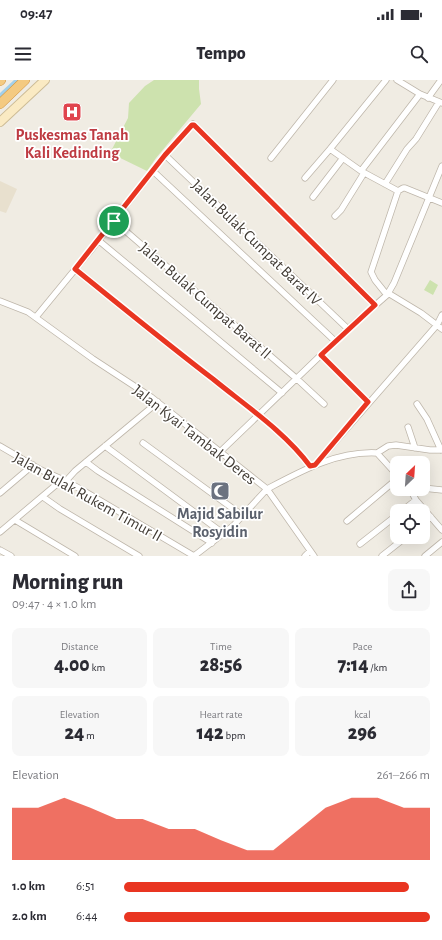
<!DOCTYPE html>
<html lang="en">
<head>
<meta charset="utf-8">
<style>
	body { margin:0; font-family:"Alegreya Sans",sans-serif; background:#f7f7f7; color:#2b2b33; height:100vh; display:flex; flex-direction:column; font-size:15px; white-space:nowrap }
	* { box-sizing:border-box; margin:0 }
	p { font-size:13px; color:#7c7c81 }
	.icon { flex:none; width:22px; height:22px; fill:none; stroke:currentColor; stroke-width:2; stroke-linecap:round; stroke-linejoin:round }
	.map { position:relative; height:476px; overflow:hidden }
	.details { display:flex; flex-direction:column; background:#fff; flex:1 }
	.details>* { flex:none }
	.needle { width:26px; rotate:25deg }
	.fabs { position:absolute; left:390px; top:376px; display:grid; gap:8px }
	.fabs a { display:grid; place-items:center; width:40px; height:40px; border-radius:8px; background:#fff; box-shadow:0 4px 16px #0002; font-size:20px }
	.pin { position:absolute; display:grid; place-items:center; width:34px; height:34px; color:#fff; margin:-17px; border:2px solid #fff; border-radius:50%; box-shadow:0 1px 4px #0007 }
	.round { display:grid; place-items:center; flex:none; width:42px; height:42px; border-radius:8px; background:#f7f7f7 }
	.summary { display:flex; align-items:center; justify-content:space-between; height:68px; padding:0 12px }
	h1 { font-size:22px; font-weight:800; line-height:30px }
	.figures { display:grid; grid-template-columns:repeat(3,1fr); gap:6px; height:68px; padding:4px 12px }
	.figures div { display:grid; align-content:center; border-radius:8px; background:#f7f7f7; text-align:center }
	.figures b { font-size:20px; font-weight:800 }
	.figures small { font-size:11px; font-weight:400 }
	.figures p { font-size:11px }
	.chart { height:112px; padding:8px 12px }
	.chart p { display:flex; justify-content:space-between }
	.chart svg { width:100%; height:72px; margin-top:4px; fill:#e93521; opacity:.7 }
	ul { padding:0 12px; list-style:none; font-size:13px }
	li { display:grid; grid-template-columns:64px 48px 1fr; align-items:center; height:30px }
	li i { height:10px; border-radius:5px; background:#e93521 }
	.status { display:flex; justify-content:space-between; align-items:center; height:28px; padding:0 20px; background:#fff; direction:ltr }
	.status svg { height:11px; fill:currentColor }
	header { display:flex; justify-content:space-between; align-items:center; height:52px; padding:0 12px; background:#fff; font-size:18px; font-weight:800 }
	.map>svg:first-child { display:block }
	.education { fill:#e8e0ce }
	.green { fill:#cde2ae }
	.water { fill:#a3d0ea }
	.lines { fill:none; stroke-linecap:round; stroke-linejoin:round }
	.minor-casing { stroke:#beb6aa; stroke-width:7 }
	.secondary-casing { stroke:#cdbc96; stroke-width:10 }
	.trunk-casing { stroke:#d0933d; stroke-width:10 }
	.minor { stroke:#fff; stroke-width:5.5 }
	.secondary { stroke:#faeac3; stroke-width:8 }
	.trunk { stroke:#f4ca81; stroke-width:9 }
	.route-casing { stroke:#fff; stroke-width:8 }
	.route { stroke:#e93521; stroke-width:5 }
	.labels { text-anchor:middle; stroke-width:3.5; stroke-linejoin:round; paint-order:stroke }
	.health-label { font-size:16px; font-weight:bold; fill:#be3a42; stroke:#fff }
	.street-label { font-size:16px; fill:#413b34; stroke:#fff }
	.worship-label { font-size:16px; font-weight:bold; fill:#5b616d; stroke:#fff }
</style>
</head>
<body>
<div class="status"><b>09:47</b><svg viewBox="0 0 49 12"><path d="M0 12V9h3v3zM5 12V6h3v6zM10 12V3h3v9zM15 12V0h3v12zM26 1h20v11H26zM47 4h2v5h-2z"/></svg></div>
<header><svg class="icon" aria-label="menu" viewBox="0 0 24 24"><path d="M4 6h16M4 12h16M4 18h16"/></svg>Tempo<svg class="icon" aria-label="search" viewBox="0 0 24 24"><circle cx="10" cy="10" r="6"/><path d="M15 15l6 6"/></svg></header>
<div class="map">
<svg width="442" height="476" viewBox="0 0 442 476">
	<rect width="100%" height="100%" fill="#f0ece3"/>
	<path class="education" d="M0,101L17,109L6,133L0,131Z"/>
	<path class="green" d="M154,0H199V9L201,24L156,78L147,91L110,73L128,38L129,23L145,6Z
		M430,200L438,205L433,215L424,210Z"/>
	<path class="water" d="M14,0H20L0,20V13Z"/>
	<g class="lines">
		<g class="minor-casing">
			<path id="minor" d="M397,0L420,14L442,23
				M428,18L441,0
				M330,69L361,91L398,111
				M165,75L348,249
				M271,78L333,0
				M153,91L335,261
				M361,91L420,14
				M305,98L330,69L386,0
				M385,104L407,69L416,59L439,22
				M313,117L343,78
				M335,136L341,130L364,93
				M114,141L297,299L324,324
				M98,160L282,313
				M75,189C121,226 166,263 213,299C247,326 284,351 310,386
				M388,213L421,233L442,249
				M387,215L375,200L371,192L398,111L403,108H405L442,123
				M0,221L28,232L93,279L151,317L267,409C301,391 337,371 377,373L397,395
				M36,237L91,170L165,75L193,44L375,225
				M321,275L368,322
				M417,324L427,339L441,370
				M408,347L415,368
				M143,363L243,436
				M0,366L41,390L66,401L84,411L194,476
				M105,366L224,454
				M221,371L348,249L387,215L394,203L442,86
				M377,373L388,366L396,365L430,370H442
				M86,382L98,391L212,463
				M315,385L437,245L442,235
				M66,401L75,391L158,322
				M423,408L442,410
				M410,409L416,420L442,450
				M0,413L33,385
				M43,417L60,429L139,476
				M402,431L416,420
				M15,440L75,476
				M347,441L397,399
				M423,443L431,437
				M0,452L63,399
				M360,464L397,435
				M0,470L11,476
				M194,476L233,446L267,409L314,476
				M305,476L310,471
				M382,476L406,457
				M425,476L442,462"/>
		</g>
		<g class="secondary-casing">
			<path id="secondary" d="M0,42L45,0"/>
		</g>
		<g class="trunk-casing">
			<path id="trunk" d="M0,1L1,0
				M0,24L25,0"/>
		</g>
		<use href="#minor" class="minor"/>
		<use href="#secondary" class="secondary"/>
		<use href="#trunk" class="trunk"/>
	</g>
	<g class="lines">
		<g class="route-casing">
			<path id="route" d="M192,45H194L375,225L321,275L368,322L315,385L310,386C285,352 246,326 213,299C166,263 121,226 75,189L165,75Z"/>
		</g>
		<use href="#route" class="route"/>
	</g>
	<defs>
		<g id="hospital-square" transform="scale(1)"><rect x="-9" y="-9" width="18" height="18" rx="4" fill="#e0444e" stroke="#fff"/><path d="M-5-5h3v3.5h4V-5h3V5h-3V1.5h-4V5h-3Z" fill="#fff"/></g>
		<g id="mosque-square" transform="scale(1)"><rect x="-9" y="-9" width="18" height="18" rx="4" fill="#6b7280" stroke="#fff"/><path d="M3.5-4.9A6 6 0 1 0 3.5 4.9A5 5 0 1 1 3.5-4.9Z" fill="#fff"/></g>
	</defs>
	<g fill-rule="evenodd">
		<use href="#hospital-square" x="72" y="32"/>
		<use href="#mosque-square" x="220" y="411"/>
	</g>
	<g class="labels">
		<g class="health-label">
			<text x="72" y="60">Puskesmas Tanah<tspan x="72" dy="18">Kali Kedinding</tspan></text>
		</g>
		<g class="street-label">
			<text transform="translate(257 162) rotate(44)" y="6">Jalan Bulak Cumpat Barat IV</text>
			<text transform="translate(206 220) rotate(41)" y="6">Jalan Bulak Cumpat Barat II</text>
			<text transform="translate(195 354) rotate(38)" y="6">Jalan Kyai Tambak Deres</text>
			<text transform="translate(88 416) rotate(29)" y="6">Jalan Bulak Rukem Timur II</text>
		</g>
		<g class="worship-label">
			<text x="220" y="439">Majid Sabilur<tspan x="220" dy="18">Rosyidin</tspan></text>
		</g>
	</g>
</svg>
<div class="fabs">
<a><svg class="needle" viewBox="-14 -14 28 28"><path d="M0-13l5 13h-10z" fill="#e53935"/><path d="M0 13l5-13h-10z" fill="#7c7c81"/></svg></a>
<a><svg class="icon" aria-label="locate" viewBox="0 0 24 24"><circle cx="12" cy="12" r="6"/><path d="M12 2v4M12 18v4M2 12h4M18 12h4"/></svg></a>
</div>
<div class="pin" style="left:114px;top:141px;background:#1e9e55"><svg class="icon" aria-label="arrive" viewBox="0 0 24 24"><path d="M6 21V4h12l-3 4 3 4H6"/></svg></div>
</div>
<section class="details">
<div class="summary"><div><h1>Morning run</h1><p>09:47 · 4 × 1.0 km</p></div><a class="round"><svg class="icon" aria-label="share" viewBox="0 0 24 24"><path d="M12 15V3M7 8l5-5 5 5M5 13v7h14v-7"/></svg></a></div>
<div class="figures">
<div><p>Distance</p><b>4.00<small> km</small></b></div>
<div><p>Time</p><b>28:56</b></div>
<div><p>Pace</p><b>7:14<small> /km</small></b></div>
</div>
<div class="figures">
<div><p>Elevation</p><b>24<small> m</small></b></div>
<div><p>Heart rate</p><b>142<small> bpm</small></b></div>
<div><p>kcal</p><b>296</b></div>
</div>
<div class="chart"><p><span>Elevation</span>261–266 m</p>
<svg viewBox="0 0 160 44" preserveAspectRatio="none"><path d="M0 44V12L10 12L20 6L30 12L40 19L50 19L60 25L70 25L80 32L90 38L100 38L110 25L120 12L130 6L140 6L150 12L160 12V44z"/></svg>
</div>
<ul>
<li><b>1.0 km</b>6:51<i style="width:93%"></i></li>
<li><b>2.0 km</b>6:44<i style="width:100%"></i></li>
</ul>
</section>
</body>
</html>
